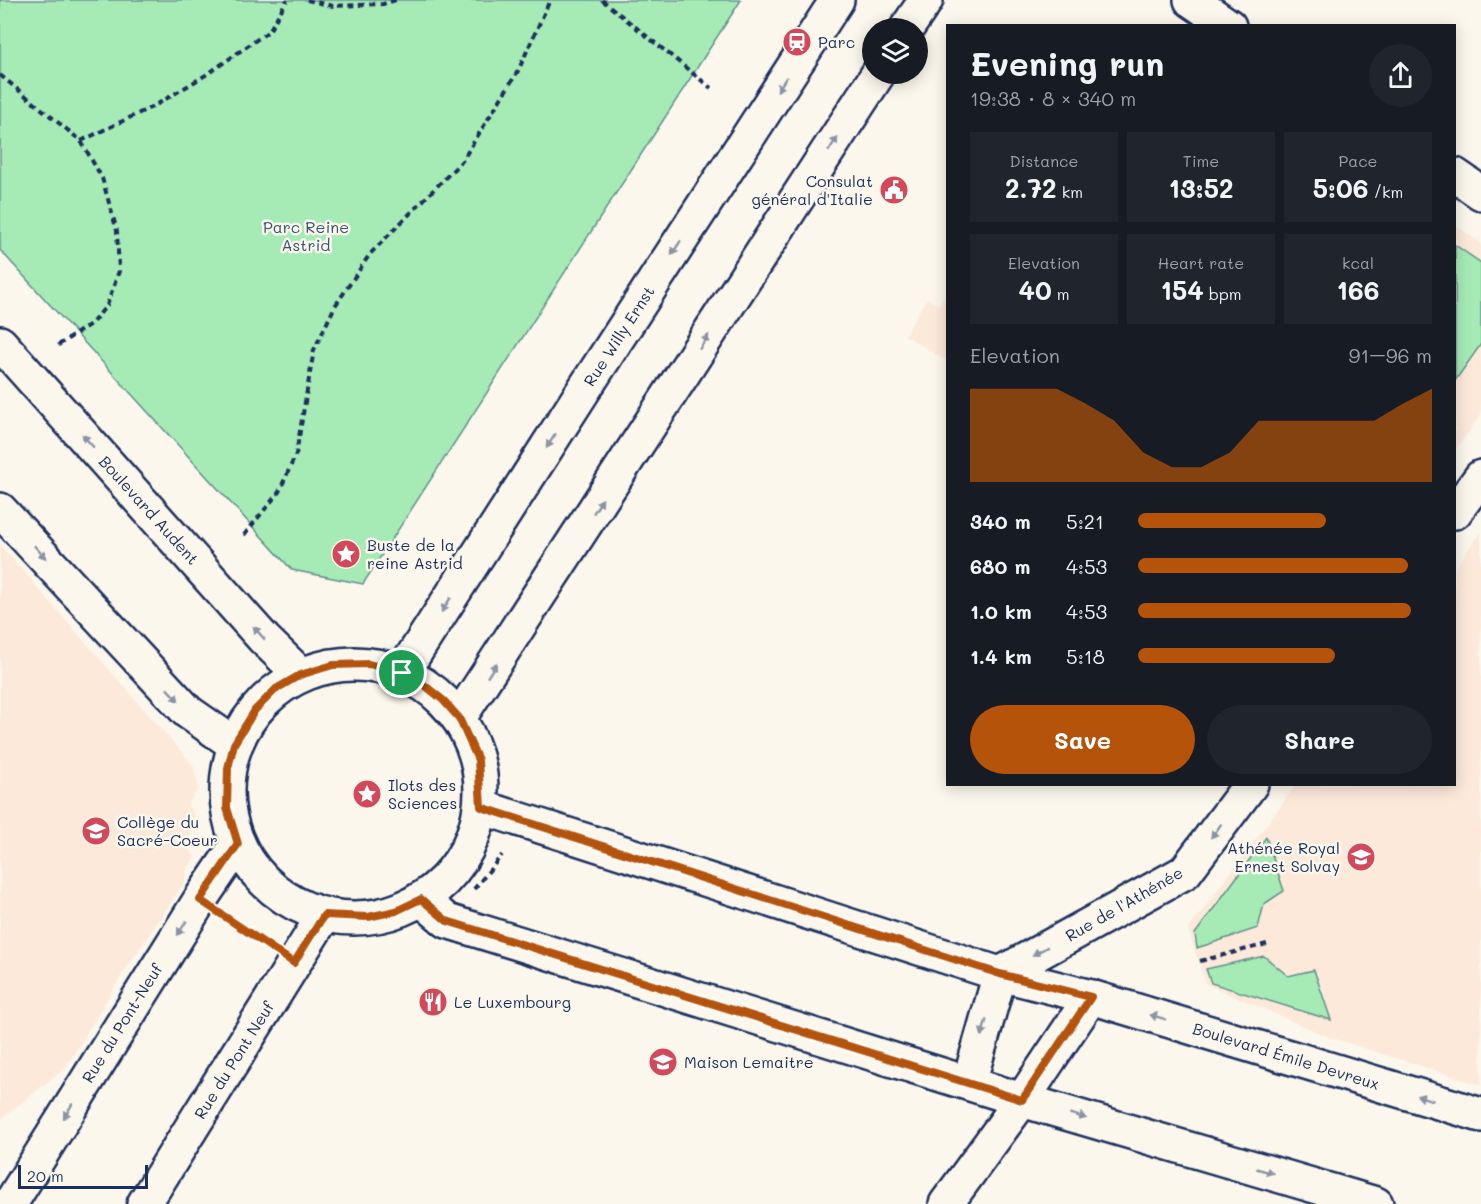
<!DOCTYPE html>
<html lang="en">
<head>
<meta charset="utf-8">
<style>
	body { margin:0; font-family:Mali,sans-serif; background:#20242c; color:#f1f3f6; height:100vh; display:flex; flex-direction:column; font-size:22px; white-space:nowrap }
	* { box-sizing:border-box; margin:0 }
	p { font-size:20px; color:#9ea1a6 }
	.icon { flex:none; width:33px; height:33px; fill:none; stroke:currentColor; stroke-width:2; stroke-linecap:round; stroke-linejoin:round }
	.map { position:relative; flex:1; overflow:hidden }
	.details { position:absolute; left:946px; top:24px; width:510px; height:762px; display:flex; flex-direction:column; background:#171b24; border-radius:0px; box-shadow:0 3px 15px #0003 }
	.details>* { flex:none }
	.fabs { position:absolute; left:862px; top:18px; display:grid; gap:12px }
	.fabs a { display:grid; place-items:center; width:66px; height:66px; border-radius:50%; background:#171b24; box-shadow:0 3px 15px #0003; font-size:30px }
	.scale { position:absolute; left:18px; bottom:15px; width:130px; box-sizing:border-box; padding-left:6px; border:3px solid #1b2f5e; border-top:0; font-size:16px; line-height:21px; white-space:nowrap; color:#1b2f5e; -webkit-text-stroke:4px #fbf7ec; paint-order:stroke }
	.pin { position:absolute; display:grid; place-items:center; width:51px; height:51px; color:#fff; margin:-26px; border:3px solid #fff; border-radius:50%; box-shadow:0 2px 6px #0007 }
	.round { display:grid; place-items:center; flex:none; width:63px; height:63px; border-radius:32px; background:#20242c }
	.summary { display:flex; align-items:center; justify-content:space-between; height:102px; padding:0 24px }
	h1 { font-size:33px; font-weight:800; line-height:45px }
	.stats { display:grid; grid-template-columns:repeat(3,1fr); gap:9px; height:102px; padding:6px 24px }
	.stats div { display:grid; align-content:center; border-radius:0px; background:#20242c; text-align:center }
	.stats b { font-size:26px; font-weight:800 }
	.stats small { font-size:16px; font-weight:400 }
	.stats p { font-size:16px }
	.chart { height:168px; padding:12px 24px }
	.chart p { display:flex; justify-content:space-between }
	.chart svg { width:100%; height:108px; margin-top:6px; fill:#b45309; opacity:.7 }
	.primary-button { display:flex; gap:12px; margin-top:auto; padding:12px 24px }
	.primary-button a { flex:1; height:69px; border-radius:36px; background:#b45309; color:#fff; font-size:24px; font-weight:800; line-height:69px; text-align:center }
	.primary-button a+a { background:#20242c; color:#f1f3f6 }
	ul { padding:0 24px; list-style:none; font-size:20px }
	li { display:grid; grid-template-columns:96px 72px 1fr; align-items:center; height:45px }
	li i { height:15px; border-radius:8px; background:#b45309 }
	.map>svg:first-child { display:block }
	.built { fill:#fce9da }
	.green { fill:#a6ebb6; stroke:#608d8a; stroke-width:1.5 }
	.lines { fill:none; stroke-linecap:round; stroke-linejoin:round }
	.minor-casing { stroke:#1b2f5e; stroke-width:38 }
	.tertiary-casing { stroke:#1b2f5e; stroke-width:38 }
	.secondary-casing { stroke:#1b2f5e; stroke-width:38 }
	.path { stroke:#1b2f5e; stroke-width:4; stroke-dasharray:6 4.5; stroke-linecap:butt }
	.minor { stroke:#fbf7ec; stroke-width:33 }
	.tertiary { stroke:#fbf7ec; stroke-width:33 }
	.secondary { stroke:#fbf7ec; stroke-width:33 }
	.oneway { fill:#8b93a5 }
	.route-casing { stroke:#fff; stroke-width:12 }
	.route { stroke:#b45309; stroke-width:8 }
	.labels { text-anchor:middle; stroke-width:5; stroke-linejoin:round; paint-order:stroke }
	.poi-label { font-size:16px; fill:#1b2f5e; stroke:#fbf7ec; text-anchor:start }
	.park-label { font-size:16px; fill:#375570; stroke:#fbf7ec }
	.street-label { font-size:16px; fill:#1b2f5e; stroke:#fbf7ec }
</style>
</head>
<body>
<div class="map">
<svg width="1481" height="1204" viewBox="0 0 1481 1204">
	<rect width="100%" height="100%" fill="#fbf7ec"/>
	<filter id="ink" filterUnits="userSpaceOnUse"><feTurbulence type="fractalNoise" baseFrequency=".0167" numOctaves="2"/><feDisplacementMap in="SourceGraphic" scale="12" xChannelSelector="R" yChannelSelector="G"/><feConvolveMatrix kernelMatrix="1 2 1 2 8 2 1 2 1" color-interpolation-filters="sRGB"/></filter>
	<g filter="url(#ink)">
		<path class="built" d="M1455,225L1481,243V415L1455,450Z
			M948,291V362L905,335L927,298L938,306Z
			M1481,532V1085L1329,1037L1206,984L1188,930L1296,785L1455,784V568Z
			M0,545L193,765L199,789L187,804L197,821L187,841L195,858L186,871V880L123,973L66,1067L0,1120Z"/>
		<path class="green" d="M0,0H741L363,584L292,570L0,250Z
			M1455,245L1481,263V344L1455,381Z
			M1266,837L1284,891L1264,904L1258,928L1197,948L1195,934Z
			M1264,956L1288,976L1314,970L1331,1020L1211,983L1206,969Z"/>
		<g class="lines">
			<g class="minor-casing">
				<path id="minor" d="M1191,0L1229,26
					M1455,175L1481,193
					M1455,512L1481,477
					M969,1083L1000,974L1185,872L1251,784
					M10,1204L200,900L238,844
					M946,1204L1022,1100L1091,997"/>
			</g>
			<g class="tertiary-casing">
				<path id="tertiary" d="M0,343L264,639L301,675
					M0,510L188,712L234,744
					M481,807L1000,974L1091,997L1481,1115
					M421,899L447,921L1022,1100L1376,1204"/>
			</g>
			<g class="secondary-casing">
				<path id="secondary" d="M907,28L926,0
					M227 791a127 127 0 1 1 254 0a127 127 0 1 1-254 0Z
					M402,673L583,391L837,0
					M459,718L878,74
					M144,1204L324,915"/>
			</g>
			<path class="path" d="M307,0L333,6L383,4L396,0
				M602,0L711,88
				M0,75L81,141L102,178L117,231L119,271L107,305L92,323L57,346
				M81,141L156,105L209,73L269,31L287,0
				M244,535L279,492L296,454L314,350L335,306L370,254L462,161L518,71L550,0
				M474,889L502,855
				M232,922L261,941
				M1200,961L1267,944"/>
			<use href="#minor" class="minor"/>
			<use href="#tertiary" class="tertiary"/>
			<use href="#secondary" class="secondary"/>
		</g>
		<defs><path id="oneway-solid" d="M-6-.8H1V-3.2L6.5 0L1 3.2V.8H-6Z" transform="scale(1.5)"/></defs>
		<g class="oneway">
			<use href="#oneway-solid" transform="translate(782 84) rotate(123)"/>
			<use href="#oneway-solid" transform="translate(833 144) rotate(-57)"/>
			<use href="#oneway-solid" transform="translate(676 248) rotate(123)"/>
			<use href="#oneway-solid" transform="translate(704 342) rotate(-57)"/>
			<use href="#oneway-solid" transform="translate(88 441) rotate(-132)"/>
			<use href="#oneway-solid" transform="translate(551 441) rotate(123)"/>
			<use href="#oneway-solid" transform="translate(598 506) rotate(-57)"/>
			<use href="#oneway-solid" transform="translate(40 552) rotate(47)"/>
			<use href="#oneway-solid" transform="translate(446 605) rotate(123)"/>
			<use href="#oneway-solid" transform="translate(259 633) rotate(-132)"/>
			<use href="#oneway-solid" transform="translate(492 670) rotate(-57)"/>
			<use href="#oneway-solid" transform="translate(173 695) rotate(47)"/>
			<use href="#oneway-solid" transform="translate(1216 831) rotate(127)"/>
			<use href="#oneway-solid" transform="translate(182 928) rotate(122)"/>
			<use href="#oneway-solid" transform="translate(1040 951) rotate(151)"/>
			<use href="#oneway-solid" transform="translate(1158 1017) rotate(-163)"/>
			<use href="#oneway-solid" transform="translate(984 1028) rotate(106)"/>
			<use href="#oneway-solid" transform="translate(1425 1098) rotate(-163)"/>
			<use href="#oneway-solid" transform="translate(68 1111) rotate(122)"/>
			<use href="#oneway-solid" transform="translate(1078 1116) rotate(16)"/>
			<use href="#oneway-solid" transform="translate(1265 1171) rotate(16)"/>
		</g>
	</g>
	<g class="lines" filter="url(#ink)">
		<g class="route-casing">
			<path id="route" d="M369,664L402,673L423,684L443,700L459,718L478,760L481,807L1000,974L1091,997L1022,1100L447,921L421,899L396,911L368,917L324,915L294,963L200,900L238,844L227,808L228,768L234,744L255,710L276,689L300,675L333,665Z"/>
		</g>
		<use href="#route" class="route"/>
	</g>
	<defs>
		<g id="station-disc" transform="scale(1.5)"><circle r="9.5" fill="#d1495b" stroke="#fbf7ec"/><path d="M-3-6H3Q5-6 5-4V2Q5 4 3 4L4.5 6H3L1.5 4h-3L-3 6H-4.5L-3 4Q-5 4-5 2V-4Q-5-6-3-6ZM-3.5-4v3h7v-3ZM-3.5 1v1.5H-2V1ZM2 1v1.5H3.5V1Z" fill="#fff"/></g>
		<g id="civic-disc" transform="scale(1.5)"><circle r="9.5" fill="#d1495b" stroke="#fbf7ec"/><path d="M-.6-6.5H3V-4.5H.6V-3L4-1V1h2V6H-6V1h2V-1L-.6-3ZM-1.2 2.5V6h2.4V2.5Z" fill="#fff"/></g>
		<g id="sight-disc" transform="scale(1.5)"><circle r="9.5" fill="#d1495b" stroke="#fbf7ec"/><path d="M0-6L1.8-2.2L6-1.7L2.9 1.2L3.7 5.4L0 3.3L-3.7 5.4L-2.9 1.2L-6-1.7L-1.8-2.2Z" fill="#fff"/></g>
		<g id="school-disc" transform="scale(1.5)"><circle r="9.5" fill="#d1495b" stroke="#fbf7ec"/><path d="M0-5L7-2L0 1L-7-2ZM-4 1L0 2.5L4 1V4Q0 6-4 4Z" fill="#fff"/></g>
		<g id="restaurant-disc" transform="scale(1.5)"><circle r="9.5" fill="#d1495b" stroke="#fbf7ec"/><path d="M-5-6h1v4h1v-4h1v4h1v-4h1v5L-1.5 .5V6h-2V.5L-5-1ZM5-6V6H3V1.5H1.5Q1.5-4 5-6Z" fill="#fff"/></g>
		<g id="university-disc" transform="scale(1.5)"><circle r="9.5" fill="#d1495b" stroke="#fbf7ec"/><path d="M0-5L7-2L0 1L-7-2ZM-4 1L0 2.5L4 1V4Q0 6-4 4Z" fill="#fff"/></g>
	</defs>
	<g fill-rule="evenodd">
		<use href="#station-disc" x="797" y="42"/>
		<use href="#civic-disc" x="894" y="190"/>
		<use href="#sight-disc" x="346" y="554"/>
		<use href="#sight-disc" x="367" y="794"/>
		<use href="#school-disc" x="96" y="831"/>
		<use href="#school-disc" x="1361" y="857"/>
		<use href="#restaurant-disc" x="433" y="1002"/>
		<use href="#university-disc" x="663" y="1062"/>
	</g>
	<g class="labels">
		<g class="poi-label">
			<text x="818" y="48">Parc</text>
			<text x="873" y="187" text-anchor="end">Consulat<tspan x="873" dy="18">général d'Italie</tspan></text>
			<text x="367" y="551">Buste de la<tspan x="367" dy="18">reine Astrid</tspan></text>
			<text x="388" y="791">Ilots des<tspan x="388" dy="18">Sciences</tspan></text>
			<text x="117" y="828">Collège du<tspan x="117" dy="18">Sacré-Coeur</tspan></text>
			<text x="1340" y="854" text-anchor="end">Athénée Royal<tspan x="1340" dy="18">Ernest Solvay</tspan></text>
			<text x="454" y="1008">Le Luxembourg</text>
			<text x="684" y="1068">Maison Lemaitre</text>
		</g>
		<g class="park-label">
			<text x="306" y="233">Parc Reine<tspan x="306" dy="18">Astrid</tspan></text>
		</g>
		<g class="street-label">
			<text transform="translate(619 336) rotate(-57)" y="6">Rue Willy Ernst</text>
			<text transform="translate(149 510) rotate(48)" y="6">Boulevard Audent</text>
			<text transform="translate(1124 904) rotate(-30)" y="6">Rue de l'Athénée</text>
			<text transform="translate(122 1023) rotate(-58)" y="6">Rue du Pont-Neuf</text>
			<text transform="translate(1286 1056) rotate(17)" y="6">Boulevard Émile Devreux</text>
			<text transform="translate(234 1060) rotate(-58)" y="6">Rue du Pont Neuf</text>
		</g>
	</g>
</svg>
<div class="fabs">
<a><svg class="icon" aria-label="layers" viewBox="0 0 24 24"><path d="M12 4l9 5-9 5-9-5zM3 14l9 5 9-5"/></svg></a>
</div>
<div class="scale">20 m</div>
<div class="pin" style="left:402px;top:673px;background:#1e9e55"><svg class="icon" aria-label="arrive" viewBox="0 0 24 24"><path d="M6 21V4h12l-3 4 3 4H6"/></svg></div>
<section class="details">
<div class="summary"><div><h1>Evening run</h1><p>19:38 · 8 × 340 m</p></div><a class="round"><svg class="icon" aria-label="share" viewBox="0 0 24 24"><path d="M12 15V3M7 8l5-5 5 5M5 13v7h14v-7"/></svg></a></div>
<div class="stats">
<div><p>Distance</p><b>2.72<small> km</small></b></div>
<div><p>Time</p><b>13:52</b></div>
<div><p>Pace</p><b>5:06<small> /km</small></b></div>
</div>
<div class="stats">
<div><p>Elevation</p><b>40<small> m</small></b></div>
<div><p>Heart rate</p><b>154<small> bpm</small></b></div>
<div><p>kcal</p><b>166</b></div>
</div>
<div class="chart"><p><span>Elevation</span>91–96 m</p>
<svg viewBox="0 0 160 44" preserveAspectRatio="none"><path d="M0 44V6L10 6L20 6L30 6L40 12L50 19L60 32L70 38L80 38L90 32L100 19L110 19L120 19L130 19L140 19L150 12L160 6V44z"/></svg>
</div>
<ul>
<li><b>340 m</b>5:21<i style="width:64%"></i></li>
<li><b>680 m</b>4:53<i style="width:92%"></i></li>
<li><b>1.0 km</b>4:53<i style="width:93%"></i></li>
<li><b>1.4 km</b>5:18<i style="width:67%"></i></li>
</ul>
<div class="primary-button"><a>Save</a><a>Share</a></div>
</section>
</div>
</body>
</html>
